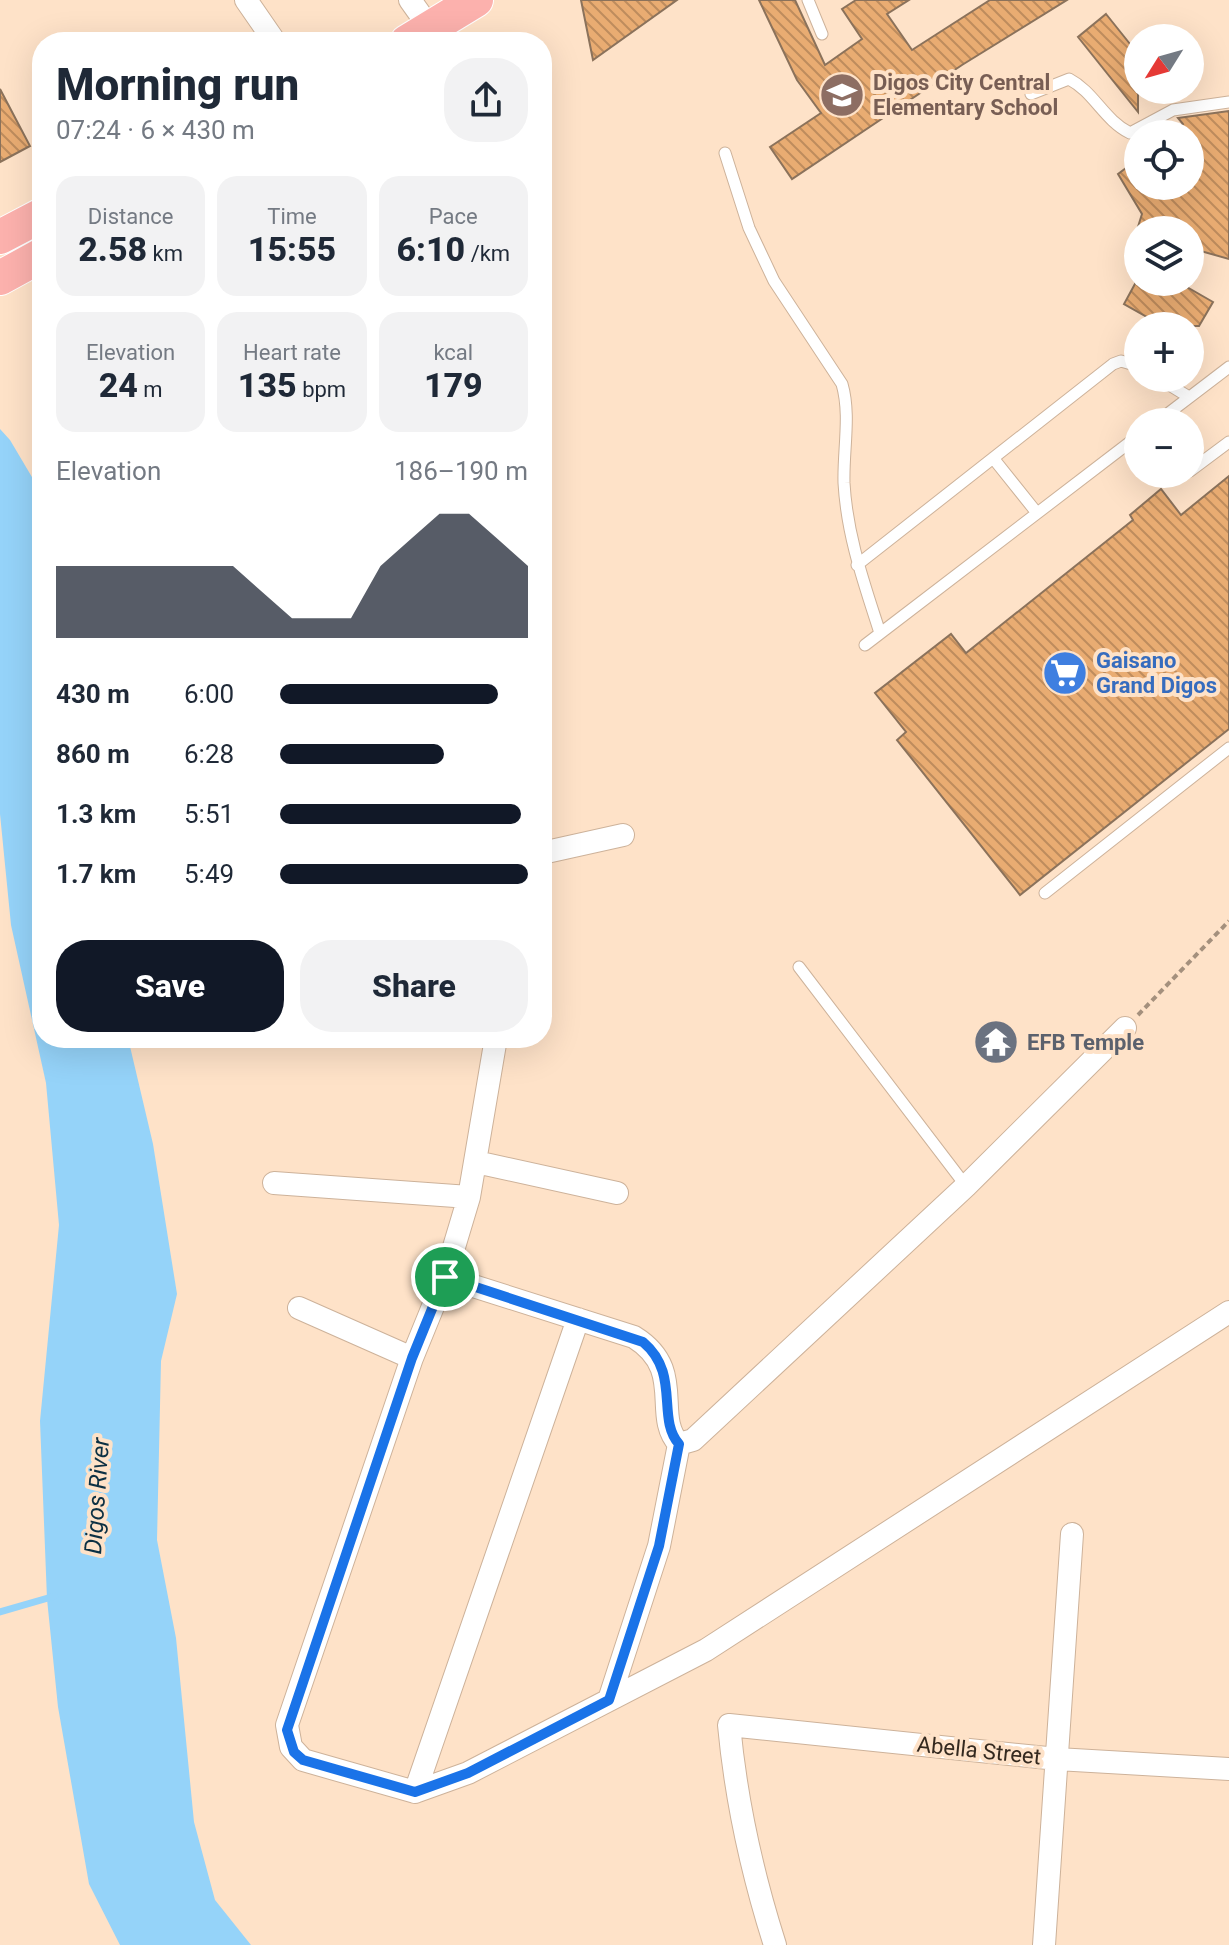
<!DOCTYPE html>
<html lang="en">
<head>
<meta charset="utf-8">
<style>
	body { margin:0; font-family:Roboto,sans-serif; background:#f2f2f3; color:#1f2937; height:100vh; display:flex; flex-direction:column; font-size:30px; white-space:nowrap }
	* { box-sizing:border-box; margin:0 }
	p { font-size:26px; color:#747a83 }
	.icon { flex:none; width:44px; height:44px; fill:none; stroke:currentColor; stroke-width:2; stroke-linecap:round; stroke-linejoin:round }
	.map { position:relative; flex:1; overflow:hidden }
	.drawer { position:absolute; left:32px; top:32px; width:520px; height:1016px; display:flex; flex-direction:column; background:#fff; border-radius:32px; box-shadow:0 8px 32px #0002 }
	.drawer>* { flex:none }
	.needle { width:52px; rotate:233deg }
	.buttons { position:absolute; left:1124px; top:24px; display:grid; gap:16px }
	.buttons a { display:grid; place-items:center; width:80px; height:80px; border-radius:50%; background:#fff; box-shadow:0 8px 32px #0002; font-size:40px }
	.pin { position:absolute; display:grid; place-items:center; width:68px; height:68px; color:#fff; margin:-34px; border:4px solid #fff; border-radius:50%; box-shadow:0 2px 8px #0007 }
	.round { display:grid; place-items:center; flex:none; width:84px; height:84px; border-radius:32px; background:#f2f2f3 }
	.head { display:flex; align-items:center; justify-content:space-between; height:136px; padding:0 24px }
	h1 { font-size:44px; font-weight:800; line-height:60px }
	.metrics { display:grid; grid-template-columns:repeat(3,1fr); gap:12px; height:136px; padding:8px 24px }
	.metrics div { display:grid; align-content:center; border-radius:20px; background:#f2f2f3; text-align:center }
	.metrics b { font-size:34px; font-weight:800 }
	.metrics small { font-size:22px; font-weight:400 }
	.metrics p { font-size:22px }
	.chart { height:224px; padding:16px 24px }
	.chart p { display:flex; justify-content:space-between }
	.chart svg { width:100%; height:144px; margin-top:8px; fill:#111827; opacity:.7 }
	.button { display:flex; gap:16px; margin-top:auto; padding:16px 24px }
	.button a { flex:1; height:92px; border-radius:32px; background:#111827; color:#fff; font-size:32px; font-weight:800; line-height:92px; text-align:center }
	.button a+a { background:#f2f2f3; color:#1f2937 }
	ul { padding:0 24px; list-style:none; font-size:26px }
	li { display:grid; grid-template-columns:128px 96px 1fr; align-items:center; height:60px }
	li i { height:20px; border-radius:10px; background:#111827 }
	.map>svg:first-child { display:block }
	.water { fill:#95d3f9 }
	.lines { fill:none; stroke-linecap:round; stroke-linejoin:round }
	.stream { stroke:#95d3f9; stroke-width:7 }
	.building { fill:url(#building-back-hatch); stroke:#8b725b; stroke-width:2 }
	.lane-casing { stroke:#cdb29a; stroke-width:13 }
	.street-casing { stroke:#cdb29a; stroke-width:24 }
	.primary-casing { stroke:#fff; stroke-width:36 }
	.path { stroke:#a4907d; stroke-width:4; stroke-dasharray:6 4; stroke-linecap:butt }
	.lane { stroke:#fff; stroke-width:11 }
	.street { stroke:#fff; stroke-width:22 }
	.primary { stroke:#fcb1ad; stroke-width:34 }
	.route-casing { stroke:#fff; stroke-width:16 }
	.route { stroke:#1a73e8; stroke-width:10 }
	.labels { text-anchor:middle; stroke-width:8; stroke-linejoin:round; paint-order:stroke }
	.education-label { font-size:22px; font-weight:bold; fill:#785e54; stroke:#fee2c8; text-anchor:start }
	.shop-label { font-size:22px; font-weight:bold; fill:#366cbe; stroke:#fee2c8; text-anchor:start }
	.worship-label { font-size:22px; font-weight:bold; fill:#5b616d; stroke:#fee2c8; text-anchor:start }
	.street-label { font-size:22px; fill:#34291f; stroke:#fee2c8 }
	.water-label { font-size:24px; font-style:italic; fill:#0c3043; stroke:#fee2c8 }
</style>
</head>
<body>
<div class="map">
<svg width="1229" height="1945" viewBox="0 0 1229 1945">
	<defs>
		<pattern id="building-back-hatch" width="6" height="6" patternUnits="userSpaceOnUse" patternTransform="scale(2)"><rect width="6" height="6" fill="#e9ac72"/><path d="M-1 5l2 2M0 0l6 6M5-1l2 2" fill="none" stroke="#be8c5d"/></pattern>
	</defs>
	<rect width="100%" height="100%" fill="#fee2c8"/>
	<path class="water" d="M0,429L10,440L42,494V1038H128L153,1144L177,1294L161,1361L157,1540L176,1638L194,1822L215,1900L251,1945H120L89,1884L58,1707L47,1599L40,1421L59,1225L46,1083L11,925L0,814Z"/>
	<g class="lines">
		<path class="stream" d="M0,1612L55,1596"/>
	</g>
	<path class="building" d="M581,0H677L593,60Z
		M759,0H795L825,65L862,39L842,9L856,0H909L887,14L912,50L990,0H1067L962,65L792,179L770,147L821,113L797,80Z
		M1106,14L1138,54V112L1078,37Z
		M0,89L30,146L0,162Z
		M1229,111V259L1190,248V230H1137L1142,214L1118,174L1138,159V186H1190V134H1170L1183,124L1178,118Z
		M1136,282H1178L1213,302L1199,326H1163L1124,304Z
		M1229,476V729L1020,895L897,740L906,732L875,693L951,634L966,653L1133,520L1130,515L1161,489L1181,515Z"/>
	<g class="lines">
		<g class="lane-casing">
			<path id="lane" d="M808,0L822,34
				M1031,94L1069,79C1094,92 1104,120 1130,133L1173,110L1229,102
				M725,153L749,228L774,281L842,384C851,415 843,450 844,483C847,536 864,583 880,633
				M1158,378L1189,397
				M1157,422L1229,367
				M993,458L1037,513
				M1190,471L1229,442
				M857,565L1113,364L1121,361L1138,366
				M865,645L1138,436
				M1045,893L1229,748
				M799,967L966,1186"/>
		</g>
		<g class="street-casing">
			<path id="street" d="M246,0L275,42
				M410,0L437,38
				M542,853L623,835
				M496,1038L469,1197L445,1277L412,1358L287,1725L291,1747L303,1760L415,1792L468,1773L706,1650L1229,1312
				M476,1162L617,1193
				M274,1183L469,1197
				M445,1277L634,1337C687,1370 652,1415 679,1444L659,1546L609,1700
				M299,1308L412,1358
				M679,1444L693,1440L966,1186L1125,1028
				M415,1792L578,1319
				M775,1945C752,1873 736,1800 729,1725L1057,1759L1229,1769
				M1044,1945L1072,1534"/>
		</g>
		<g class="primary-casing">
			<path id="primary" d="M407,42L476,0
				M0,237L42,215
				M0,278L42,255"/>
		</g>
		<path class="path" d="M1138,1015L1229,921"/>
		<use href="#lane" class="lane"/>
		<use href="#street" class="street"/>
		<use href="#primary" class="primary"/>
	</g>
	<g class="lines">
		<g class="route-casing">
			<path id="route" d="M445,1277L643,1342C681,1374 656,1418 679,1444L659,1546L609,1700L468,1773L415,1792L303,1760L294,1752L287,1730L412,1358Z"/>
		</g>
		<use href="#route" class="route"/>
	</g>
	<defs>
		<g id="school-disc" transform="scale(2.3)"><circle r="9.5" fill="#8d6e63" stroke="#fee2c8"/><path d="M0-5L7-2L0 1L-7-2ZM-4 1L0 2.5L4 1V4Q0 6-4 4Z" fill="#fff"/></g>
		<g id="supermarket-disc" transform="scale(2.3)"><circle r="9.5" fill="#3f7fe0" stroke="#fee2c8"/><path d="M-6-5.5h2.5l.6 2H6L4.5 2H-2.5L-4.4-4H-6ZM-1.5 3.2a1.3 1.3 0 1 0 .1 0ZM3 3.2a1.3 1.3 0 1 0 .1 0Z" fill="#fff"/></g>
		<g id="temple-disc" transform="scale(2.3)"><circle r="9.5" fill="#6b7280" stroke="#fee2c8"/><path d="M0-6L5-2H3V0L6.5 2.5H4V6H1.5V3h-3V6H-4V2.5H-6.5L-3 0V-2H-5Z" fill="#fff"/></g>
	</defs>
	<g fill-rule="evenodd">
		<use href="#school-disc" x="842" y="95"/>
		<use href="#supermarket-disc" x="1065" y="673"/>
		<use href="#temple-disc" x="996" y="1042"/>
	</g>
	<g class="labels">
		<g class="education-label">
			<text x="873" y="90">Digos City Central<tspan x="873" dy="25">Elementary School</tspan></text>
		</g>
		<g class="shop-label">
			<text x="1096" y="668">Gaisano<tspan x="1096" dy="25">Grand Digos</tspan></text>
		</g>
		<g class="worship-label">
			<text x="1027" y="1050">EFB Temple</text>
		</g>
		<g class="street-label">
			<text transform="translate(979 1750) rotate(6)" y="8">Abella Street</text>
		</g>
		<g class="water-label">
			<text transform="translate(97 1496) rotate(-86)" y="8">Digos River</text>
		</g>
	</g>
</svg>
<div class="buttons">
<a><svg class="needle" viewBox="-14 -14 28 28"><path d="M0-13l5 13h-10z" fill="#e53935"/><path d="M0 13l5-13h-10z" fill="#747a83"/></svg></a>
<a><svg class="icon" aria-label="locate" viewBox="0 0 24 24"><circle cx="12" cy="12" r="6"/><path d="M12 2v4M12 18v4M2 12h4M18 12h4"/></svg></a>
<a><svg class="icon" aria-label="layers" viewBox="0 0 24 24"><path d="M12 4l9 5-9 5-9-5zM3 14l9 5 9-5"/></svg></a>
<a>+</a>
<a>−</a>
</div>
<div class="pin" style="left:445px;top:1277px;background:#1e9e55"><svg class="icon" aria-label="arrive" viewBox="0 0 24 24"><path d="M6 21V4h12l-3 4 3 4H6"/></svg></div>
<section class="drawer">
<div class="head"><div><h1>Morning run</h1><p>07:24 · 6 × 430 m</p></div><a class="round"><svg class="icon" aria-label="share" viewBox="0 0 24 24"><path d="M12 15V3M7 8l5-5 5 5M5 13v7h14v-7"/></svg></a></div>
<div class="metrics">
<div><p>Distance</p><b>2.58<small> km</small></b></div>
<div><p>Time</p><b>15:55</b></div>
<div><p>Pace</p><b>6:10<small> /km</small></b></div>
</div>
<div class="metrics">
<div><p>Elevation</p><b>24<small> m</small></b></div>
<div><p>Heart rate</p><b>135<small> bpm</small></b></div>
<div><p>kcal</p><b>179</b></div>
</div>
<div class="chart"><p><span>Elevation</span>186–190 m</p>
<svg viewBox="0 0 160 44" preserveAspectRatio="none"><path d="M0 44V22L10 22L20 22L30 22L40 22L50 22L60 22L70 30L80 38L90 38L100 38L110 22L120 14L130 6L140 6L150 14L160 22V44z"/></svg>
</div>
<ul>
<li><b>430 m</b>6:00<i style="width:88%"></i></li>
<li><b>860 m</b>6:28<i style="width:66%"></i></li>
<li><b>1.3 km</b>5:51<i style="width:97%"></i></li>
<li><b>1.7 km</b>5:49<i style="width:100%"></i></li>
</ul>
<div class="button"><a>Save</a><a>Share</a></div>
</section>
</div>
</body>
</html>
